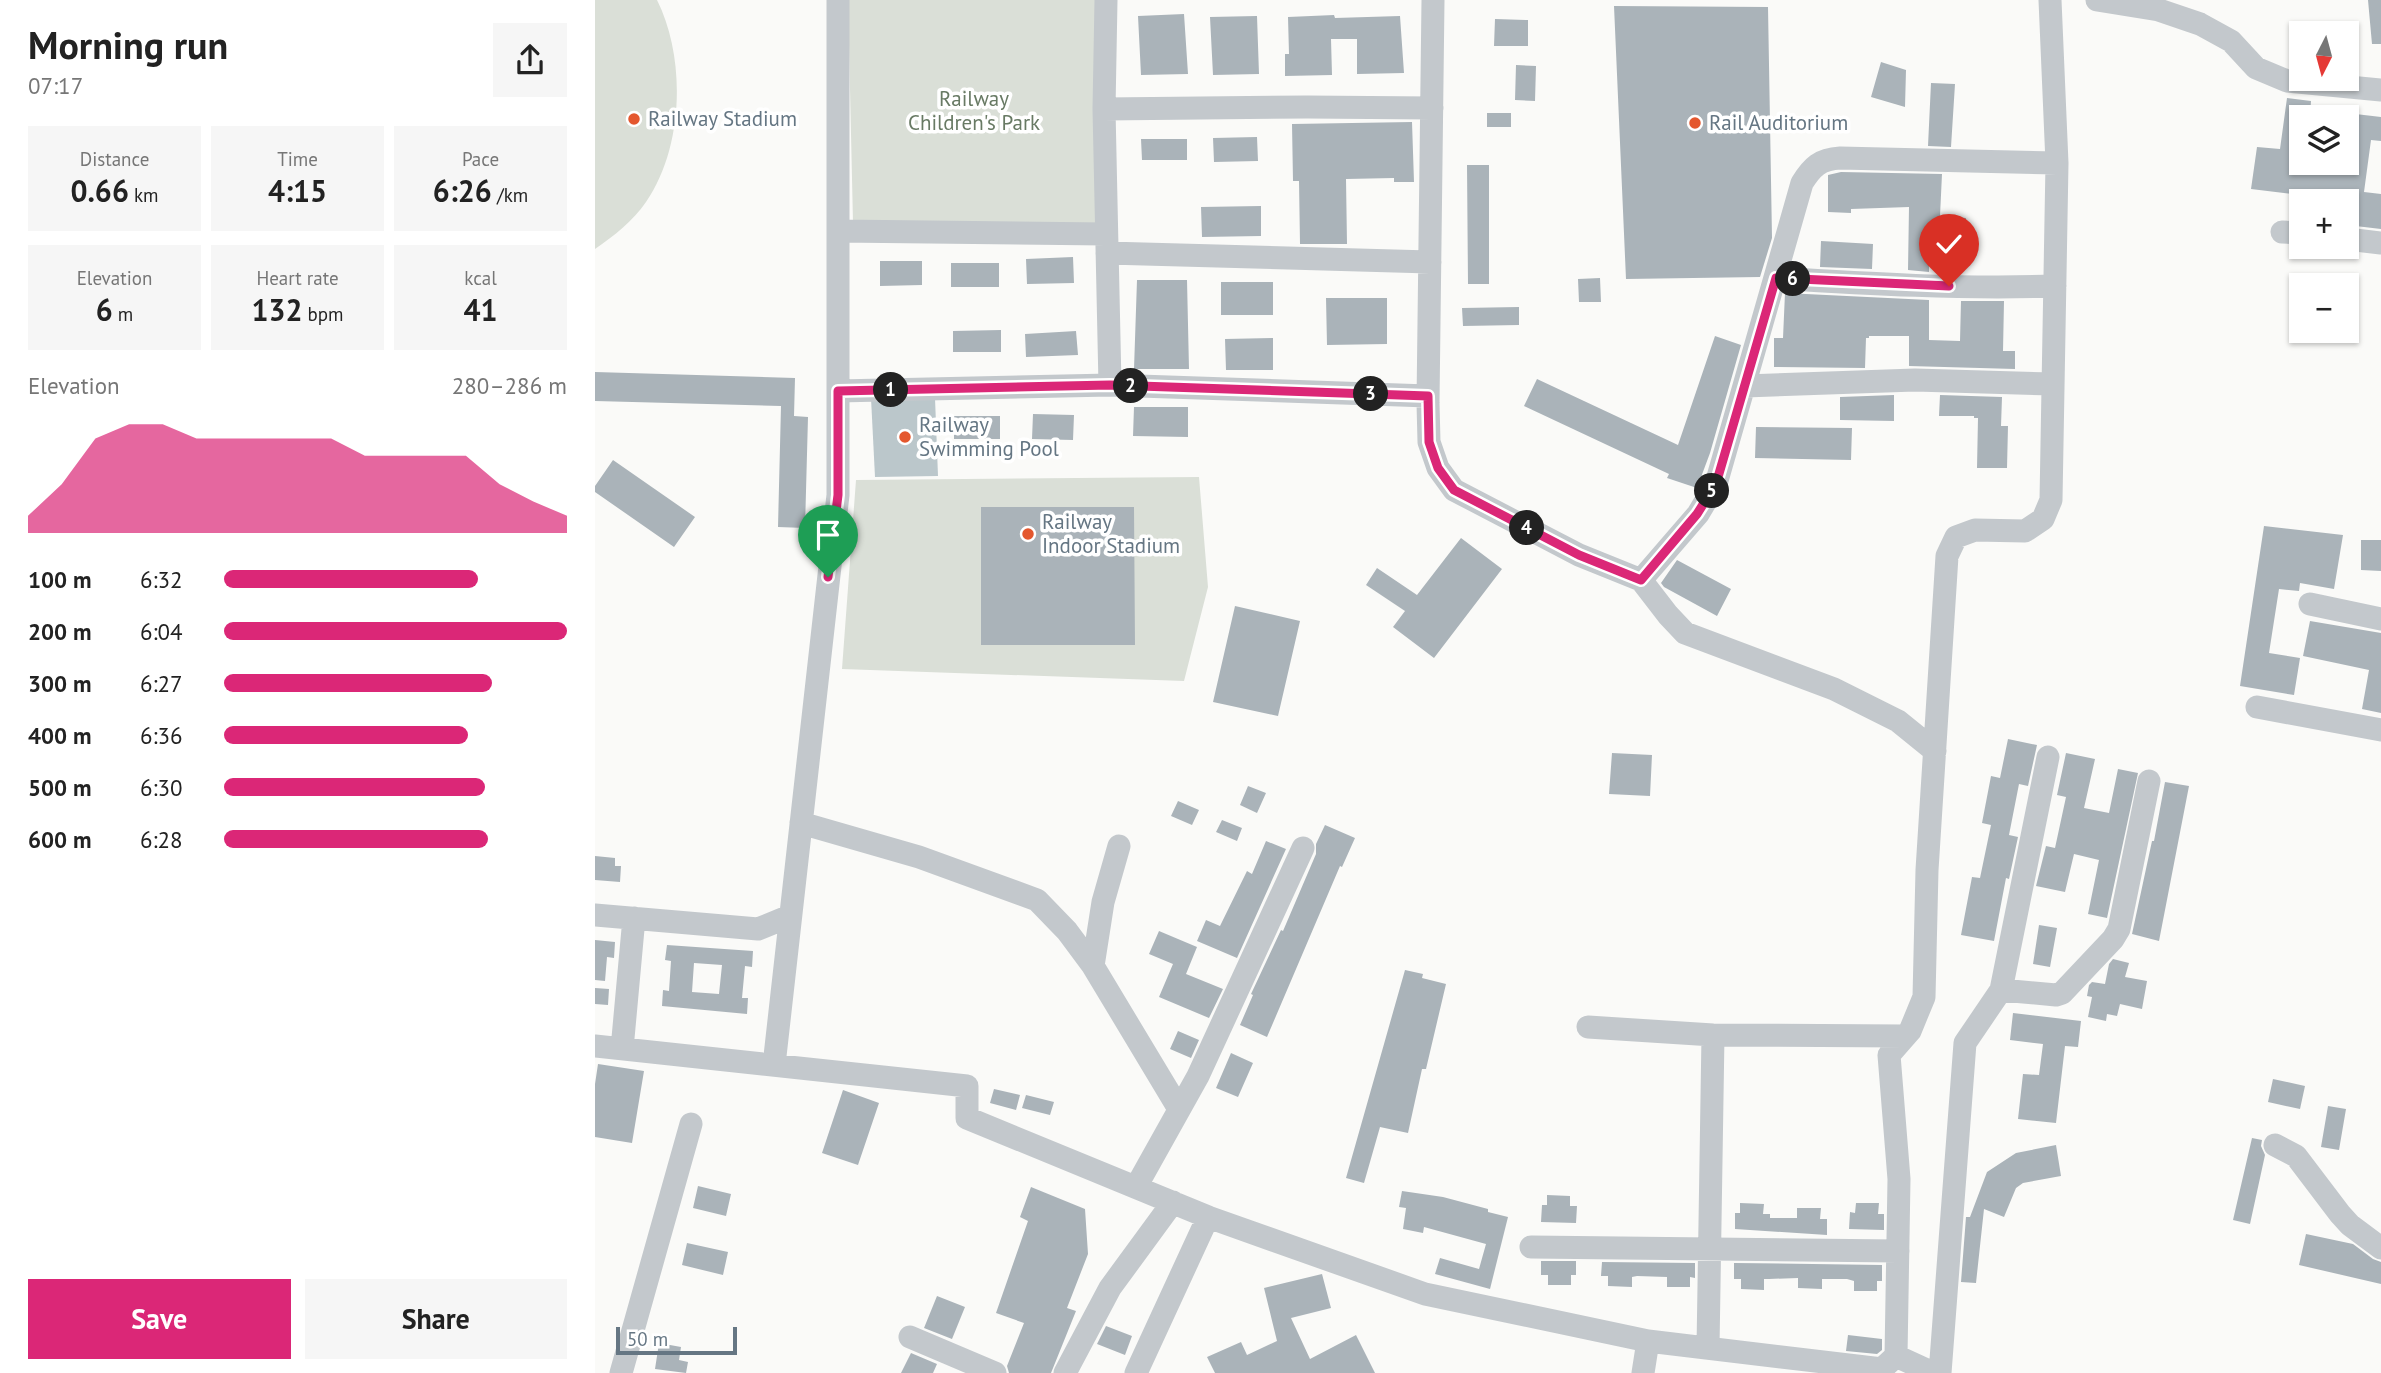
<!DOCTYPE html>
<html lang="en">
<head>
<meta charset="utf-8">
<style>
	body { margin:0; font-family:"PT Sans",sans-serif; background:#f6f6f6; color:#222; height:100vh; display:flex; flex-direction:column; font-size:26px; white-space:nowrap }
	* { box-sizing:border-box; margin:0 }
	p { font-size:23px; color:#767676 }
	.icon { flex:none; width:38px; height:38px; fill:none; stroke:currentColor; stroke-width:2; stroke-linecap:round; stroke-linejoin:round }
	.map { position:relative; flex:1; overflow:hidden }
	.drawer { display:flex; flex-direction:column; background:#fff; width:595px }
	.drawer>* { flex:none }
	.needle { width:46px; rotate:186deg }
	.buttons { position:absolute; left:1694px; top:21px; display:grid; gap:14px }
	.buttons a { display:grid; place-items:center; width:70px; height:70px; border-radius:0px; background:#fff; box-shadow:0 2px 5px #0004; font-size:35px }
	.scale { position:absolute; left:21px; bottom:18px; width:121px; box-sizing:border-box; padding-left:7px; border:4px solid #657683; border-top:0; font-size:19px; line-height:24px; white-space:nowrap; color:#657683; -webkit-text-stroke:5px #fff; paint-order:stroke }
	.pin { position:absolute; display:grid; place-items:center; width:60px; height:60px; color:#fff; margin:-72px -30px; border-radius:50% 50% 50% 0; rotate:-45deg; box-shadow:0 0 7px #0007 }
	.pin .icon { rotate:45deg }
	.km { position:absolute; width:35px; height:35px; margin:-18px; border-radius:50%; background:#222; color:#fff; font-size:19px; line-height:35px; text-align:center }
	.round { display:grid; place-items:center; flex:none; width:74px; height:74px; border-radius:0px; background:#f6f6f6 }
	.overview { display:flex; align-items:center; justify-content:space-between; height:119px; padding:0 28px }
	h1 { font-size:38px; font-weight:800; line-height:52px }
	.figures { display:grid; grid-template-columns:repeat(3,1fr); gap:10px; height:119px; padding:7px 28px }
	.figures div { display:grid; align-content:center; border-radius:0px; background:#f6f6f6; text-align:center }
	.figures b { font-size:30px; font-weight:800 }
	.figures small { font-size:19px; font-weight:400 }
	.figures p { font-size:19px }
	.chart { height:196px; padding:14px 28px }
	.chart p { display:flex; justify-content:space-between }
	.chart svg { width:100%; height:126px; margin-top:7px; fill:#db2777; opacity:.7 }
	.primary-button { display:flex; gap:14px; margin-top:auto; padding:14px 28px }
	.primary-button a { flex:1; height:80px; border-radius:0px; background:#db2777; color:#fff; font-size:28px; font-weight:800; line-height:80px; text-align:center }
	.primary-button a+a { background:#f6f6f6; color:#222 }
	ul { padding:0 28px; list-style:none; font-size:23px }
	li { display:grid; grid-template-columns:112px 84px 1fr; align-items:center; height:52px }
	li i { height:18px; border-radius:9px; background:#db2777 }
	main { display:flex; flex:1; min-height:0 }
	.map>svg:first-child { display:block }
	.green { fill:#dadfd7 }
	.water { fill:#bbc7cb }
	.building { fill:#aab3b9; fill-rule:evenodd }
	.lines { fill:none; stroke-linecap:round; stroke-linejoin:round }
	.minor { stroke:#c3c8cc; stroke-width:23 }
	.route-casing { stroke:#fff; stroke-width:14 }
	.route { stroke:#db2777; stroke-width:9 }
	.poi-dot { fill:#e4572e; stroke:#fff; stroke-width:2.5 }
	.labels { text-anchor:middle; stroke-width:7; stroke-linejoin:round; paint-order:stroke }
	.park-label { font-size:21px; fill:#687a64; stroke:#fff }
	.poi-label { font-size:21px; fill:#657683; stroke:#fff; text-anchor:start }
</style>
</head>
<body>
<main>
<section class="drawer">
<div class="overview"><div><h1>Morning run</h1><p>07:17</p></div><a class="round"><svg class="icon" aria-label="share" viewBox="0 0 24 24"><path d="M12 15V3M7 8l5-5 5 5M5 13v7h14v-7"/></svg></a></div>
<div class="figures">
<div><p>Distance</p><b>0.66<small> km</small></b></div>
<div><p>Time</p><b>4:15</b></div>
<div><p>Pace</p><b>6:26<small> /km</small></b></div>
</div>
<div class="figures">
<div><p>Elevation</p><b>6<small> m</small></b></div>
<div><p>Heart rate</p><b>132<small> bpm</small></b></div>
<div><p>kcal</p><b>41</b></div>
</div>
<div class="chart"><p><span>Elevation</span>280–286 m</p>
<svg viewBox="0 0 160 44" preserveAspectRatio="none"><path d="M0 44V38L10 27L20 11L30 6L40 6L50 11L60 11L70 11L80 11L90 11L100 17L110 17L120 17L130 17L140 27L150 33L160 38V44z"/></svg>
</div>
<ul>
<li><b>100 m</b>6:32<i style="width:74%"></i></li>
<li><b>200 m</b>6:04<i style="width:100%"></i></li>
<li><b>300 m</b>6:27<i style="width:78%"></i></li>
<li><b>400 m</b>6:36<i style="width:71%"></i></li>
<li><b>500 m</b>6:30<i style="width:76%"></i></li>
<li><b>600 m</b>6:28<i style="width:77%"></i></li>
</ul>
<div class="primary-button"><a>Save</a><a>Share</a></div>
</section>
<div class="map">
<svg width="1786" height="1373" viewBox="0 0 1786 1373">
	<rect width="100%" height="100%" fill="#fafaf8"/>
	<path class="green" d="M0,0H62C91,58 89,147 51,202C38,221 19,236 0,249Z
		M253,0H503L504,224L258,223Z
		M604,477L613,587L589,681L247,669L261,480Z"/>
	<path class="water" d="M276,398H340L343,476L280,477Z"/>
	<path class="building" d="M1773,0H1786V44H1777Z
		M1019,6L1173,7L1177,238L1165,277L1031,279Z
		M589,14L593,74L546,75L543,16Z
		M739,15L740,18L805,16L809,73L762,74V39H736L737,75L690,76V54H694L693,17Z
		M662,16L664,74L618,75L615,17Z
		M900,19L933,20V46H899Z
		M1286,62L1311,70L1310,107L1276,97Z
		M921,65L941,66L940,101L920,100Z
		M1336,83L1360,84L1356,147L1333,146Z
		M1692,98L1716,101L1715,117H1706V163H1752V113L1786,117V141L1776,140L1769,192L1786,194V229L1752,225V201H1722L1723,197L1656,189L1662,147L1685,149Z
		M892,113H916V127H892Z
		M817,122L819,182H799V178L751,179L752,244H705L704,181H698L697,124Z
		M662,137L663,161L619,162L618,138Z
		M546,139H592V160H547Z
		M872,165H894V284H873Z
		M1246,172L1347,174L1345,216L1371,218L1367,268L1334,265V272L1313,270L1314,207L1256,209V213L1233,212V175Z
		M666,206V236L607,237L606,207Z
		M1226,241L1278,244L1277,269L1225,267Z
		M478,257L479,283L432,284L431,259Z
		M285,261H327V285L285,286Z
		M356,263H404V287H356Z
		M1005,278L1006,302H984L983,279Z
		M542,280H592L594,369H539Z
		M626,282H678V315H626Z
		M1190,293L1334,300V340L1365,341L1366,301H1409L1408,351H1420V369L1314,366V336H1274V338H1271L1270,368L1179,367V338H1188Z
		M731,298H792V344L732,345Z
		M924,307V325L868,326L867,308Z
		M406,330V352H358V331Z
		M481,331L483,355L431,357L430,334Z
		M1120,336L1146,345L1115,453L1102,488L1072,478L1074,474L929,406L942,379L1083,445Z
		M678,338V370H631L630,339Z
		M0,372L200,378L199,416L213,417L210,528L183,527L186,406L0,401Z
		M1299,395V421L1245,420V397Z
		M1345,395L1407,397L1406,426H1413L1412,468H1382L1383,418H1379V416H1344Z
		M539,407H593V437L538,436Z
		M438,414L479,415L478,440L437,439Z
		M359,416H405V439H359Z
		M1161,427L1257,428L1256,460L1160,458Z
		M18,460L100,517L79,547L0,492V486Z
		M386,507H539L540,645H386Z
		M1669,526L1748,535L1739,589L1705,583L1704,591L1684,589L1674,653L1705,658L1699,695L1645,686Z
		M866,538L907,569L839,658L798,627L810,611L771,585L782,568L822,595Z
		M1766,540H1786V571L1766,570Z
		M1082,560L1136,589L1122,616L1069,587L1066,583Z
		M640,606L705,621L683,716L618,702Z
		M1715,621L1786,633V713L1767,709L1774,670L1708,656Z
		M1413,739L1442,745L1433,786L1424,784L1414,835L1423,837L1414,879L1411,878L1399,941L1366,935L1377,877L1385,878L1396,825L1387,823L1396,776L1405,778Z
		M1017,753L1057,755L1055,796L1014,794Z
		M1471,753L1500,759L1489,808L1514,813L1523,769L1543,773L1512,918L1493,914L1504,860L1479,854L1470,892L1441,886L1451,846L1460,848L1471,797L1462,795Z
		M1570,782L1594,786L1564,941L1537,934L1557,841H1559Z
		M653,786L671,793L662,813L645,805Z
		M583,801L604,810L597,825L576,816Z
		M627,820L647,828L642,841L621,832Z
		M730,825L760,838L747,867L745,866L672,1037L645,1025L658,995L656,994L686,930L688,931L721,854V844Z
		M671,841L691,849L642,958L602,941L611,920L625,926L652,871L657,874Z
		M0,856L20,858V866H26L25,882L0,880Z
		M1444,925L1462,928L1455,967L1438,964Z
		M564,931L602,947L591,974L628,989L614,1018L564,997L578,964L554,954Z
		M0,940L20,942L19,958L12,957L10,981L0,980Z
		M72,945L158,951L157,967L150,966L147,998H153L152,1014L67,1006L68,990L74,991L76,961L70,960ZM99,963L127,965L124,994L97,992Z
		M1518,959L1534,963L1530,977L1552,981L1547,1009L1525,1004L1522,1016L1512,1014L1511,1021L1493,1017L1497,997L1492,996L1494,985L1497,982L1510,984L1514,964Z
		M810,970L828,974L827,978L851,984L831,1069H827L813,1133L785,1127L769,1183L751,1178Z
		M0,988L14,989L13,1005L0,1004Z
		M1418,1013L1486,1021L1483,1047L1470,1046L1461,1123L1423,1119L1428,1074L1444,1075L1448,1044L1415,1040Z
		M583,1031L604,1040L596,1058L575,1049Z
		M636,1053L658,1063L643,1097L621,1088Z
		M3,1064L49,1071L37,1143L0,1137V1084Z
		M1678,1079L1710,1086L1705,1109L1673,1102Z
		M399,1089L425,1095L421,1110L395,1103Z
		M248,1090L284,1103L263,1165L227,1153Z
		M431,1095L459,1102L455,1115L427,1108Z
		M1733,1106L1751,1109L1744,1150L1726,1147Z
		M1657,1138L1667,1140L1666,1146L1670,1155L1655,1224L1638,1220Z
		M1461,1145L1466,1176L1428,1183L1421,1188L1409,1217L1389,1209L1381,1283L1366,1282L1371,1217H1375L1392,1172L1421,1153Z
		M103,1186L136,1194L131,1216L98,1208Z
		M436,1187L490,1209L493,1254L472,1308L481,1311L456,1373H414L412,1366L429,1323L401,1313L433,1221L425,1217Z
		M807,1191L848,1197L893,1209V1212L913,1217L895,1289L840,1274L845,1258L884,1269L891,1244L829,1227L828,1233L808,1229L811,1208L804,1207Z
		M952,1195L975,1196V1206H982L981,1223L946,1222L947,1205H952Z
		M1145,1203L1169,1204L1168,1214H1175V1218H1202V1208H1226L1225,1219H1232V1235L1140,1229V1213H1145Z
		M1261,1203H1284L1283,1214H1289V1230L1254,1229L1255,1212L1260,1213Z
		M1711,1234L1758,1244L1778,1259L1786,1262V1284L1704,1265Z
		M92,1243L133,1252L128,1275L87,1265Z
		M946,1261H981V1275H976V1285H953V1275H946Z
		M1007,1262L1100,1263V1278L1095,1277V1287H1072V1277L1042,1276L1037,1277V1287L1013,1286V1276H1006Z
		M1139,1263L1287,1265V1281H1282V1291H1259V1281L1252,1279H1227V1289L1203,1288V1278L1174,1279H1169V1290L1146,1289V1279H1139Z
		M727,1274L736,1308L696,1318L715,1359L761,1335L780,1373H620L612,1357L646,1342L652,1355L682,1341L669,1288Z
		M342,1296L370,1307L357,1339L329,1328Z
		M511,1326L537,1336L530,1355L502,1344Z
		M1253,1335L1287,1339V1350L1282,1354L1251,1351Z
		M64,1343L86,1347L84,1360L93,1362L91,1373L60,1369Z
		M316,1353L342,1364L338,1373H306Z"/>
	<g class="lines">
		<path class="minor" d="M511,0L509,109L515,385
			M838,0L833,403L834,442L843,468L859,490L984,555L1046,580L1073,615L1090,633L1239,689L1303,721L1340,751
			M1502,0L1564,10L1605,24L1636,41L1661,68L1692,81L1786,90
			M509,109L712,107L837,108
			M244,231L511,234
			M1687,232L1706,233
			M1752,239L1786,243
			M512,253L835,262
			M1181,278C1274,284 1367,289 1460,286
			M1150,386L1320,380L1458,384
			M243,391L515,385L833,396
			M1046,580L1103,514L1121,484L1207,183C1217,167 1225,159 1245,158L1462,163
			M1715,604L1786,619
			M1662,707L1786,730
			M206,823L324,857L442,900L472,931L498,966
			M524,846L508,902L498,966L584,1109
			M0,915L163,929L195,916
			M1406,990L1461,995L1467,993L1518,939L1524,929L1554,781
			M993,1027L1118,1035L1310,1036
			M0,1046L372,1086V1118L613,1217
			M27,1049L39,918
			M179,1065L243,495V0
			M1680,1145L1701,1156L1745,1214L1755,1225L1786,1248
			M541,1187L603,1076L708,848
			M936,1247L1303,1251
			M315,1337L400,1373
			M1053,1341L1287,1369L1301,1356
			M1113,1348L1118,1035
			M26,1373L96,1124
			M470,1373L515,1288L578,1202
			M541,1373L613,1217L830,1294L1053,1341L1048,1373
			M1338,1373L1301,1356L1304,1179L1294,1055L1315,1031L1329,997L1332,870L1352,556L1361,537L1380,530L1430,531L1448,519L1456,500L1462,163L1455,0
			M1345,1373L1370,1043L1406,990L1453,757"/>
	</g>
	<g class="lines">
		<g class="route-casing">
			<path id="route" d="M233,577L243,495V391L515,385L833,396L834,442L843,468L859,490L984,555L1046,580L1102,514L1121,484L1181,278L1354,286"/>
		</g>
		<use href="#route" class="route"/>
	</g>
	<g class="poi-dot">
		<circle cx="39" cy="119" r="7"/>
		<circle cx="1100" cy="123" r="7"/>
		<circle cx="310" cy="437" r="7"/>
		<circle cx="433" cy="534" r="7"/>
	</g>
	<g class="labels">
		<g class="park-label">
			<text x="379" y="106">Railway<tspan x="379" dy="24">Children's Park</tspan></text>
		</g>
		<g class="poi-label">
			<text x="53" y="126">Railway Stadium</text>
			<text x="1114" y="130">Rail Auditorium</text>
			<text x="324" y="432">Railway<tspan x="324" dy="24">Swimming Pool</tspan></text>
			<text x="447" y="529">Railway<tspan x="447" dy="24">Indoor Stadium</tspan></text>
		</g>
	</g>
</svg>
<div class="buttons">
<a><svg class="needle" viewBox="-14 -14 28 28"><path d="M0-13l5 13h-10z" fill="#e53935"/><path d="M0 13l5-13h-10z" fill="#767676"/></svg></a>
<a><svg class="icon" aria-label="layers" viewBox="0 0 24 24"><path d="M12 4l9 5-9 5-9-5zM3 14l9 5 9-5"/></svg></a>
<a>+</a>
<a>−</a>
</div>
<div class="scale">50 m</div>
<div class="pin" style="left:233px;top:577px;background:#1e9e55"><svg class="icon" aria-label="arrive" viewBox="0 0 24 24"><path d="M6 21V4h12l-3 4 3 4H6"/></svg></div>
<div class="pin" style="left:1354px;top:286px;background:#d93025"><svg class="icon" aria-label="check" viewBox="0 0 24 24"><path d="M5 12l5 5 9-10"/></svg></div>
<b class="km" style="left:296px;top:390px">1</b>
<b class="km" style="left:536px;top:386px">2</b>
<b class="km" style="left:776px;top:394px">3</b>
<b class="km" style="left:932px;top:528px">4</b>
<b class="km" style="left:1117px;top:491px">5</b>
<b class="km" style="left:1198px;top:279px">6</b>
</div>
</main>
</body>
</html>
